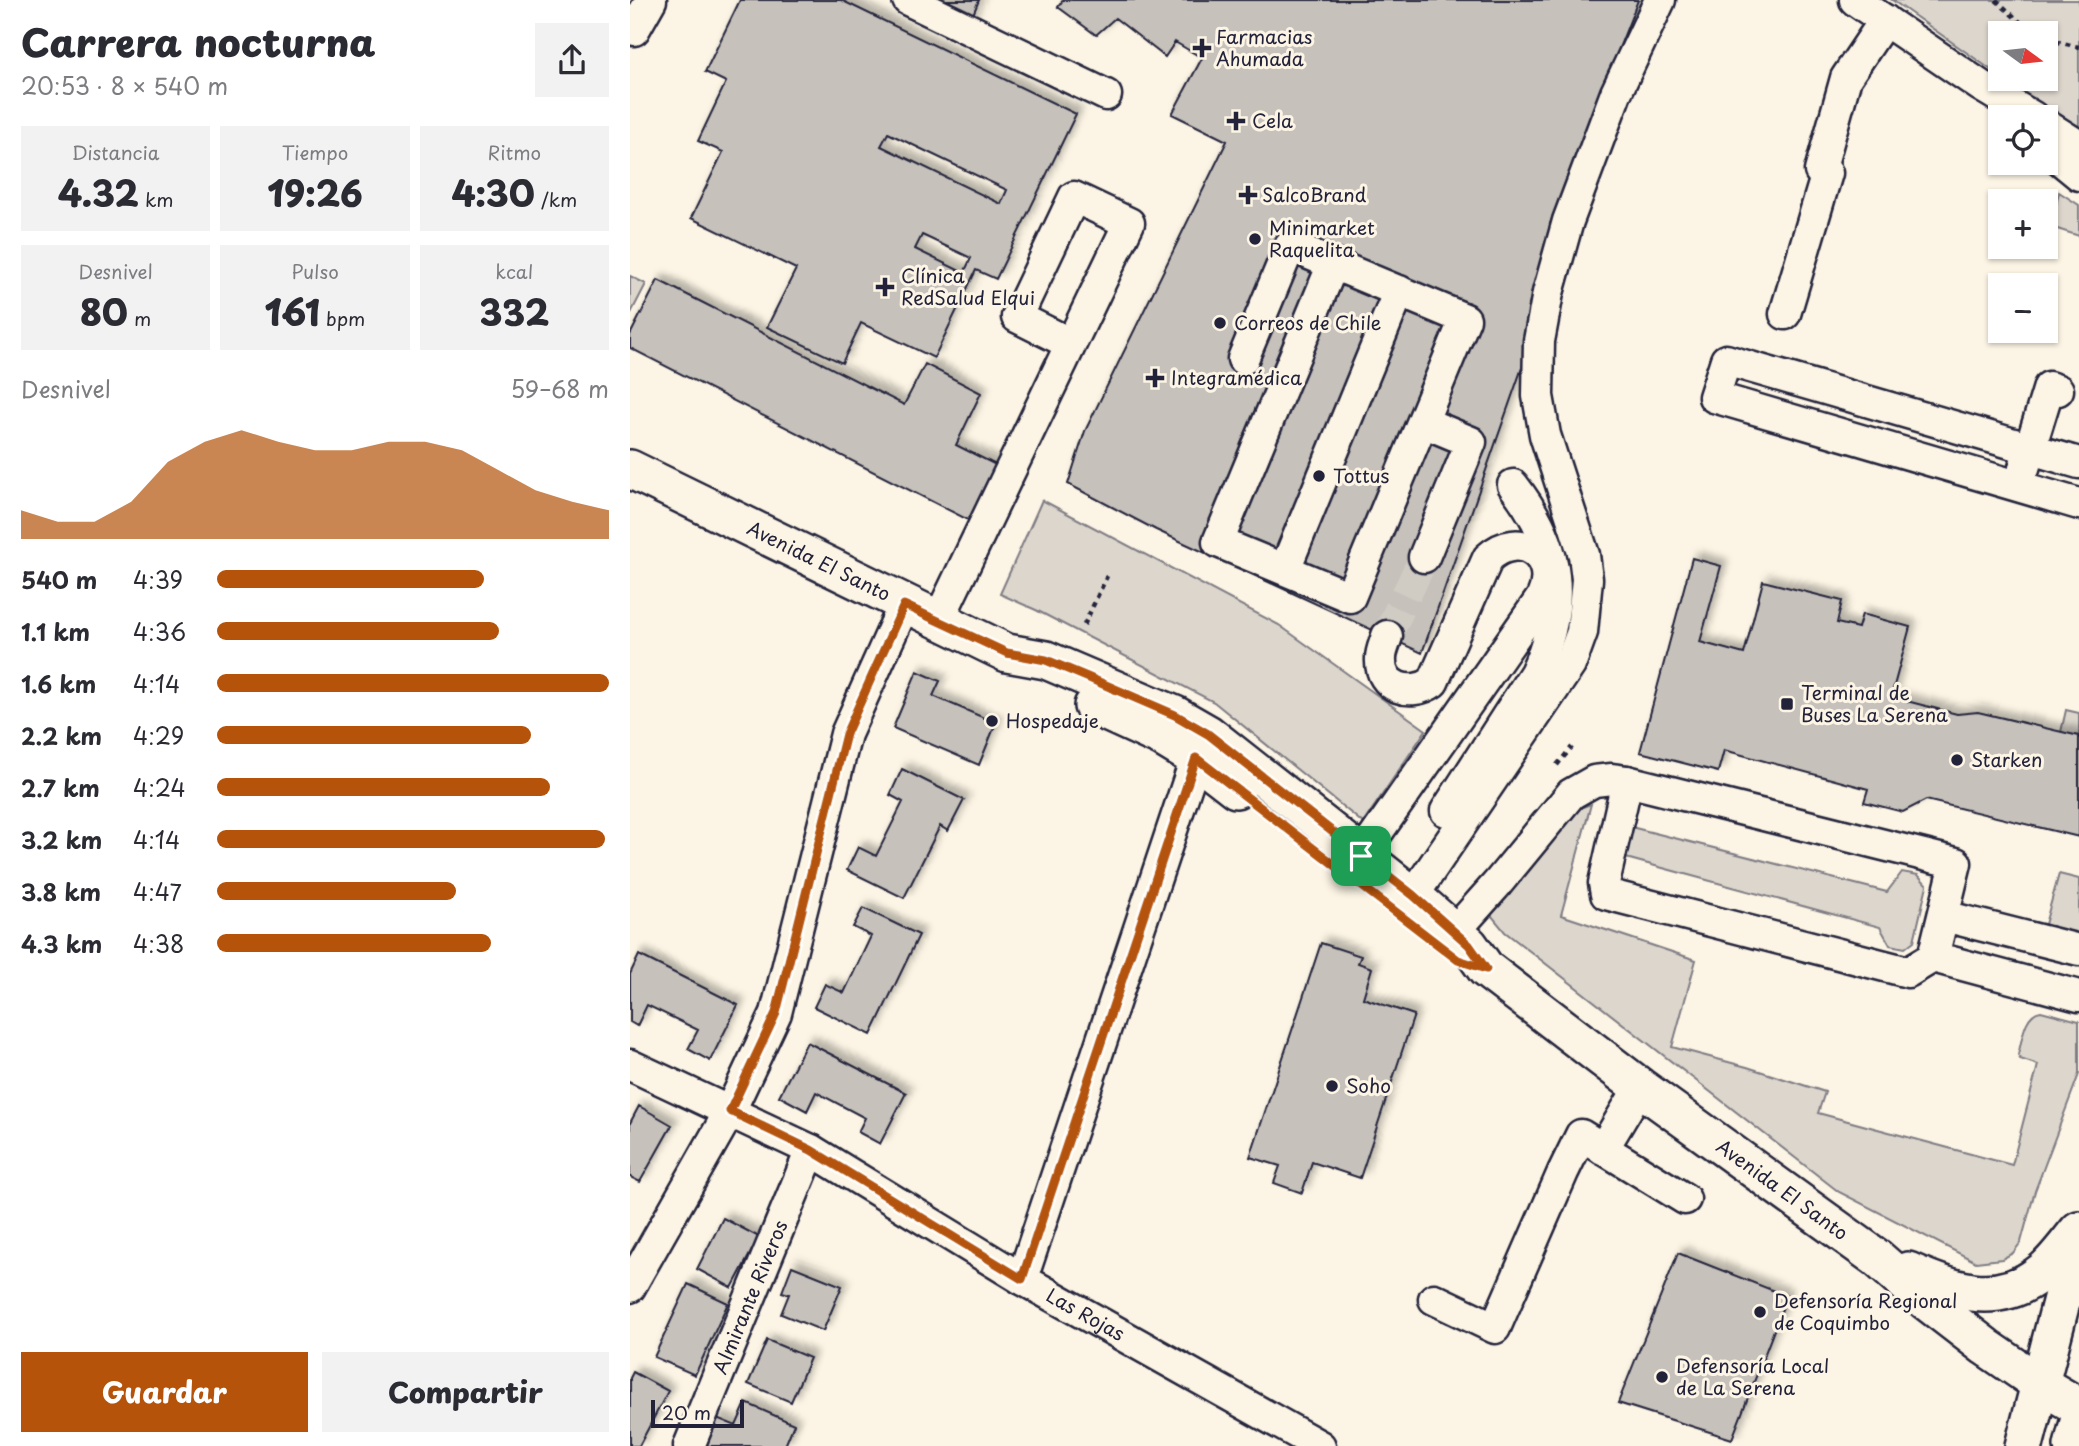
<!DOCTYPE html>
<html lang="es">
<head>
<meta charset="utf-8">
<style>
	body { margin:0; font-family:"Playpen Sans",sans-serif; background:#f2f2f3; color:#2b2b33; height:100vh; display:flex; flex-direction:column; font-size:26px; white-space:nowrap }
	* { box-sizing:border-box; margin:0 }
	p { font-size:23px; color:#7c7c81 }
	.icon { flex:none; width:38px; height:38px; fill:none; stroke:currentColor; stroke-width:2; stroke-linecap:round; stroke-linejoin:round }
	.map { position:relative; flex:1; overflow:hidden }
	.sheet { display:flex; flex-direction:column; background:#fff; width:630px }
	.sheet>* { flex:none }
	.needle { width:46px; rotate:105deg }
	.fabs { position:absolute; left:1358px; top:21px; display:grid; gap:14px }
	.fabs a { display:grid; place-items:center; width:70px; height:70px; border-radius:0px; background:#fff; box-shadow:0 2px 5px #0004; font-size:35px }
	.scale { position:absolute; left:21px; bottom:18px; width:93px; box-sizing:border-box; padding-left:7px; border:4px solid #22223b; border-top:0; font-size:19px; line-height:24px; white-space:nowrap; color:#22223b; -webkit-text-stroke:5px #fcf5e5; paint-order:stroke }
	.pin { position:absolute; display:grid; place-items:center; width:60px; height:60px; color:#fff; margin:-30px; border-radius:14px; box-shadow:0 4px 10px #0006 }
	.round { display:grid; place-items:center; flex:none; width:74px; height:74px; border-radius:0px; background:#f2f2f3 }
	.overview { display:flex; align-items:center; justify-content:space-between; height:119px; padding:0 21px }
	h1 { font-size:38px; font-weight:800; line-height:52px }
	.figures { display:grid; grid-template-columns:repeat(3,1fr); gap:10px; height:119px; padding:7px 21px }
	.figures div { display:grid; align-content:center; border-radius:0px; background:#f2f2f3; text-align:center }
	.figures b { font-size:35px; font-weight:800 }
	.figures small { font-size:19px; font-weight:400 }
	.figures p { font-size:19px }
	.chart { height:196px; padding:14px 21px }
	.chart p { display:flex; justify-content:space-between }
	.chart svg { width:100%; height:126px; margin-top:7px; fill:#b45309; opacity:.7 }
	.cta { display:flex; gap:14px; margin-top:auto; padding:14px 21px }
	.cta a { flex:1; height:80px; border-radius:0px; background:#b45309; color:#fff; font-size:28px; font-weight:800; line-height:80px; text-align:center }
	.cta a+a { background:#f2f2f3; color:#2b2b33 }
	ul { padding:0 21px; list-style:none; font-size:23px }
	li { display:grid; grid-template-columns:112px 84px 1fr; align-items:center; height:52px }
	li i { height:18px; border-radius:9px; background:#b45309 }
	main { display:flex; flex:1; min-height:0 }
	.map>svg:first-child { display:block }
	.green { fill:#dcd6cc; stroke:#7f7c84; stroke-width:2 }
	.building { fill:#c6c1bb; stroke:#22223b; stroke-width:2; fill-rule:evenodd; filter:url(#shadow) }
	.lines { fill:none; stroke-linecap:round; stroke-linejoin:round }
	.minor-tunnel { stroke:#d0cbc3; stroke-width:30; stroke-dasharray:30 15; stroke-linecap:butt }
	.minor-casing { stroke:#22223b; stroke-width:35 }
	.major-casing { stroke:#22223b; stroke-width:42 }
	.path { stroke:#22223b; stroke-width:4.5; stroke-dasharray:5 5; stroke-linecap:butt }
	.minor { stroke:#fcf5e5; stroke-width:30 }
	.major { stroke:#fcf5e5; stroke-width:37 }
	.route-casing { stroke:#fff; stroke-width:14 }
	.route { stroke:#b45309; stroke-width:9 }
	.poi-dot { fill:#22223b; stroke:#fcf5e5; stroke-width:2.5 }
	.labels { text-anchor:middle; stroke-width:6; stroke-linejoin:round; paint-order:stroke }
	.poi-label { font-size:19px; fill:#22223b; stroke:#fcf5e5; text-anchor:start }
	.street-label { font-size:19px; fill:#22223b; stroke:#fcf5e5 }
</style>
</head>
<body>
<main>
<section class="sheet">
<div class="overview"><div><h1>Carrera nocturna</h1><p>20:53 · 8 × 540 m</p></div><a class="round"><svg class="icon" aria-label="share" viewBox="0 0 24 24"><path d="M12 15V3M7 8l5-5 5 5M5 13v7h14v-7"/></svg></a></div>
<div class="figures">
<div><p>Distancia</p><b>4.32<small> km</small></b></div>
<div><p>Tiempo</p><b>19:26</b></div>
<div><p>Ritmo</p><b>4:30<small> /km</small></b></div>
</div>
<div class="figures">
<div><p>Desnivel</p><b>80<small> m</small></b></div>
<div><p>Pulso</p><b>161<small> bpm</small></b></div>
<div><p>kcal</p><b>332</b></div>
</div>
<div class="chart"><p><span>Desnivel</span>59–68 m</p>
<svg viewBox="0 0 160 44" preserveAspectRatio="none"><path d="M0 44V34L10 38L20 38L30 31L40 17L50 10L60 6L70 10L80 13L90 13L100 10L110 10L120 13L130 20L140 27L150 31L160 34V44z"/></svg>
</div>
<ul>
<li><b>540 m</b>4:39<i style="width:68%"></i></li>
<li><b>1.1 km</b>4:36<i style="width:72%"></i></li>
<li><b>1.6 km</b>4:14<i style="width:100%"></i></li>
<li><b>2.2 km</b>4:29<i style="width:80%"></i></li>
<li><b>2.7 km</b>4:24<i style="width:85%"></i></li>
<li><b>3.2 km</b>4:14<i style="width:99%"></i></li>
<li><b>3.8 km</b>4:47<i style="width:61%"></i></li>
<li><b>4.3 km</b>4:38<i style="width:70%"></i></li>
</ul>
<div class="cta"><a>Guardar</a><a>Compartir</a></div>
</section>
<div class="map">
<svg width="1449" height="1446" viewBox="0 0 1449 1446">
	<defs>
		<filter id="shadow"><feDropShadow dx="6" dy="-6" stdDeviation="3.5" flood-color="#0004"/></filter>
	</defs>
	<rect width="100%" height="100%" fill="#fcf5e5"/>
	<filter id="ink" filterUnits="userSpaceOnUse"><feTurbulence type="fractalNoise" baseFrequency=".0143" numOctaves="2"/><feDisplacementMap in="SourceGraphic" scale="14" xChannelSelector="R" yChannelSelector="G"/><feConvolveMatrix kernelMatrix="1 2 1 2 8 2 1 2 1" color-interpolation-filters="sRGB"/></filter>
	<g filter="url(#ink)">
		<path class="green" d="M1262,0H1449V132L1374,79H1416V33H1370V76Z
			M1429,192L1449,205V236L1421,227Z
			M0,276L16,284L0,315Z
			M412,500L649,625L796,730L733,823L584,702L406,610L370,594Z
			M1436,710L1449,713V736L1431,732Z
			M961,804L931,915L1066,960L1042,1047L1117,1067L1195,1092L1188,1113L1382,1165L1408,1065L1390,1059L1388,1055C1392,1041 1394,1013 1411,1011L1449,1021V1074L1405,1191L1391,1242L1383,1253L1372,1259L1346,1262L1209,1192L875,932L861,915L887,880L947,809Z
			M1001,827L1257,892L1272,872L1288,875L1297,885L1284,941L1275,948L1260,945L1250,927L996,858L989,852Z
			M1429,874L1449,879V944L1412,935Z"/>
		<path class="building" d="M110,0H211L446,114L366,279L346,270L304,358L231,323L212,363L137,327L166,269L61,218L93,152L68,141L96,82L75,72ZM258,133L377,190L371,204L251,146ZM292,235L341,258L334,273L285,249Z
			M294,0H349L340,22Z
			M433,0H1008L920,224L902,339L792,653L526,530L438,484L455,431L597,141L542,114L572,58L545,42L535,57L485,18L466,35L428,7Z
			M28,280L274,405L295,364L351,393L326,445L374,469L346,524L0,348V335Z
			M1062,558L1091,566L1070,642L1114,654L1133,581L1212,601L1207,623L1228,628L1232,614L1280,627L1261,697L1327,714L1348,712L1449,736V837L1296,800L1273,812L1234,802L1238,789L1094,750L1088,772L1010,752Z
			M287,671L310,681L303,696L366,723L349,765L263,728Z
			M272,769L334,800L318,831L310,826L274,898L217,870L228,847L246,856L273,802L260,795Z
			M233,908L289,935L241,1035L184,1007L195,984L214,993L241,936L223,927Z
			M691,943L731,956L728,963L742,968L733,998L784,1015L730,1178L682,1162L672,1193L644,1183L650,1166L620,1157Z
			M9,955L108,1005L80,1061L58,1049L68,1030L17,1005L7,1026L0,1022V974Z
			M177,1042L276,1093L250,1144L228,1132L235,1118L186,1092L177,1111L149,1096Z
			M9,1106L42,1125L10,1182L0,1177V1123Z
			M93,1218L129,1237L102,1288L67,1269Z
			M1048,1253L1157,1296L1102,1439L988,1403Z
			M162,1266L212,1286L193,1331L151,1314L159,1294L152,1292Z
			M58,1284L98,1303L65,1375L24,1357Z
			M137,1340L180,1358L161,1402L118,1384Z
			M3,1372L38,1391L9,1446H0V1378Z
			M116,1403L164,1424L155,1446H76L87,1418L106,1426Z"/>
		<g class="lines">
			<path class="minor-tunnel" d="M757,636L794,557"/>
			<g class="minor-casing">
				<g id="minor">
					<path d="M278,0L476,95"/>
					<path d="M1225,0L1351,86L1403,117"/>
					<path d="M0,27L4,30L21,0"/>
					<path d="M1416,125L1449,146"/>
					<path d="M1416,148L1449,175"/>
					<path d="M1190,171L1216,78L1255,20"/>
					<path d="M1155,314L1197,173"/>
					<path d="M613,359L660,246L835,319L720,597L588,542L703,264"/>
					<path d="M793,422L841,442L794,557"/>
					<path d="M1449,463L1096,360L1084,397L1449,504"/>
					<path d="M1394,468L1419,387L1428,390"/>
					<path d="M655,569L769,291"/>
					<path d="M308,621L499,223L444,197L387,317L441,344"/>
					<path d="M816,811L905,673C937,603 931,546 883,485"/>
					<path d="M731,856L912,597C930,557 890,528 858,558L803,682C782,697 749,689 751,658C751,651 755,643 757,636"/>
					<path d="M783,896L940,665L952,632L957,579L954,555L915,435L908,396L909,341L918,293L938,221L986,93L1030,0"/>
					<path d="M1314,916L1449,950"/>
					<path d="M825,931L867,884L941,794L964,781L982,779L997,781"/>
					<path d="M1303,957L1326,863L997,781L974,883L976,894L1278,972L1303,957L1449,996"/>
					<path id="s1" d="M0,1065L181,1150L392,1279L690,1446"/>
					<path d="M973,1149L1010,1087"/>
					<path d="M392,1279L566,758"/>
					<path d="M0,1287L100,1111L146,1013L216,734L274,605"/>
					<path d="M804,1299L865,1328L933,1172L951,1135L1055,1199"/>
					<path id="s2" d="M59,1446L181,1150"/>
				</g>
			</g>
			<g class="major-casing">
				<g id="major">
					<path id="s3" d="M0,469L377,653L416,660L545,715L578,734L783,896L839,945L856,969L1010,1087L1247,1258L1295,1300L1356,1347L1410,1384L1449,1407"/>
					<path d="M463,706L533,738L566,758L606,789"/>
					<path d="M1278,1271C1321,1290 1365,1307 1408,1275C1423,1265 1437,1244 1449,1230"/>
					<path d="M1394,1446L1448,1236"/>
					<path d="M1443,1446L1449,1422"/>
				</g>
			</g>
			<path class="path" d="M1366,0L1402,33
				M1416,39L1449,47
				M454,625L477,576
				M927,765L942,747"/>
			<use href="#minor" class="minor"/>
			<use href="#major" class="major"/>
		</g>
	</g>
	<g class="lines" filter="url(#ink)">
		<g class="route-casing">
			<path id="route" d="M274,605L377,653L416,660L457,677L545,715L578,734L783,895L839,945L856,969L828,960L566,758L392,1279L181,1150L100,1111L146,1013L216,734Z"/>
		</g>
		<use href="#route" class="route"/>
	</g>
	<g class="poi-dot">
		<path d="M568.5 37.5h7v7h7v7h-7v7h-7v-7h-7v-7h7z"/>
		<path d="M602.5 110.5h7v7h7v7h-7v7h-7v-7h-7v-7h7z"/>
		<path d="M614.5 184.5h7v7h7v7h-7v7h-7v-7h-7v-7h7z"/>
		<circle cx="625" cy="239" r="7"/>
		<path d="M251.5 276.5h7v7h7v7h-7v7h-7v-7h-7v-7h7z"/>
		<circle cx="590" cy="323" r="7"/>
		<path d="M521.5 367.5h7v7h7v7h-7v7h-7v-7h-7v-7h7z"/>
		<circle cx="689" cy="476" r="7"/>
		<rect x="1150" y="697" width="14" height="14" rx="3.5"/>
		<circle cx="362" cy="721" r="7"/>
		<circle cx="1327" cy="760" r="7"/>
		<circle cx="702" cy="1086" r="7"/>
		<circle cx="1130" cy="1312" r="7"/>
		<circle cx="1032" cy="1377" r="7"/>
	</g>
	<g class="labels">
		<g class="poi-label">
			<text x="586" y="44">Farmacias<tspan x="586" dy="22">Ahumada</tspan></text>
			<text x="622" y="128">Cela</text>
			<text x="632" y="202">SalcoBrand</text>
			<text x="639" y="235">Minimarket<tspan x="639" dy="22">Raquelita</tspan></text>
			<text x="271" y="283">Clínica<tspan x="271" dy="22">RedSalud Elqui</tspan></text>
			<text x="604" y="330">Correos de Chile</text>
			<text x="541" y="385">Integramédica</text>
			<text x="703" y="483">Tottus</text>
			<text x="1171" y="700">Terminal de<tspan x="1171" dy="22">Buses La Serena</tspan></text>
			<text x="376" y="728">Hospedaje</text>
			<text x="1341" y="767">Starken</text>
			<text x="716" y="1093">Soho</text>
			<text x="1144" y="1308">Defensoría Regional<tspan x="1144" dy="22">de Coquimbo</tspan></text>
			<text x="1046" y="1373">Defensoría Local<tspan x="1046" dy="22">de La Serena</tspan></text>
		</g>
		<g class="street-label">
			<text dy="7" stroke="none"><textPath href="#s3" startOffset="210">Avenida El Santo</textPath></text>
			<text dy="7" stroke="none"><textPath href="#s3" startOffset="1372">Avenida El Santo</textPath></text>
			<text dy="7" stroke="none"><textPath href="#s2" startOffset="161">Almirante Riveros</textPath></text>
			<text dy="7" stroke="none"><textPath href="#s1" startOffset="520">Las Rojas</textPath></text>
		</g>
	</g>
</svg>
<div class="fabs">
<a><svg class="needle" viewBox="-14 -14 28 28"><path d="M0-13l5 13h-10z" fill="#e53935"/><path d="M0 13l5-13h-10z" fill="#7c7c81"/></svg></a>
<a><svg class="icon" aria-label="locate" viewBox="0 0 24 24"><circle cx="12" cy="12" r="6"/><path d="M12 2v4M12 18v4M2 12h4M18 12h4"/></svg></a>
<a>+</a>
<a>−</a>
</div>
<div class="scale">20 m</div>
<div class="pin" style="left:731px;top:856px;background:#1e9e55"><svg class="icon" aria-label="arrive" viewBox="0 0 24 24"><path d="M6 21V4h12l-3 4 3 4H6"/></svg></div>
</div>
</main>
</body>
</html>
